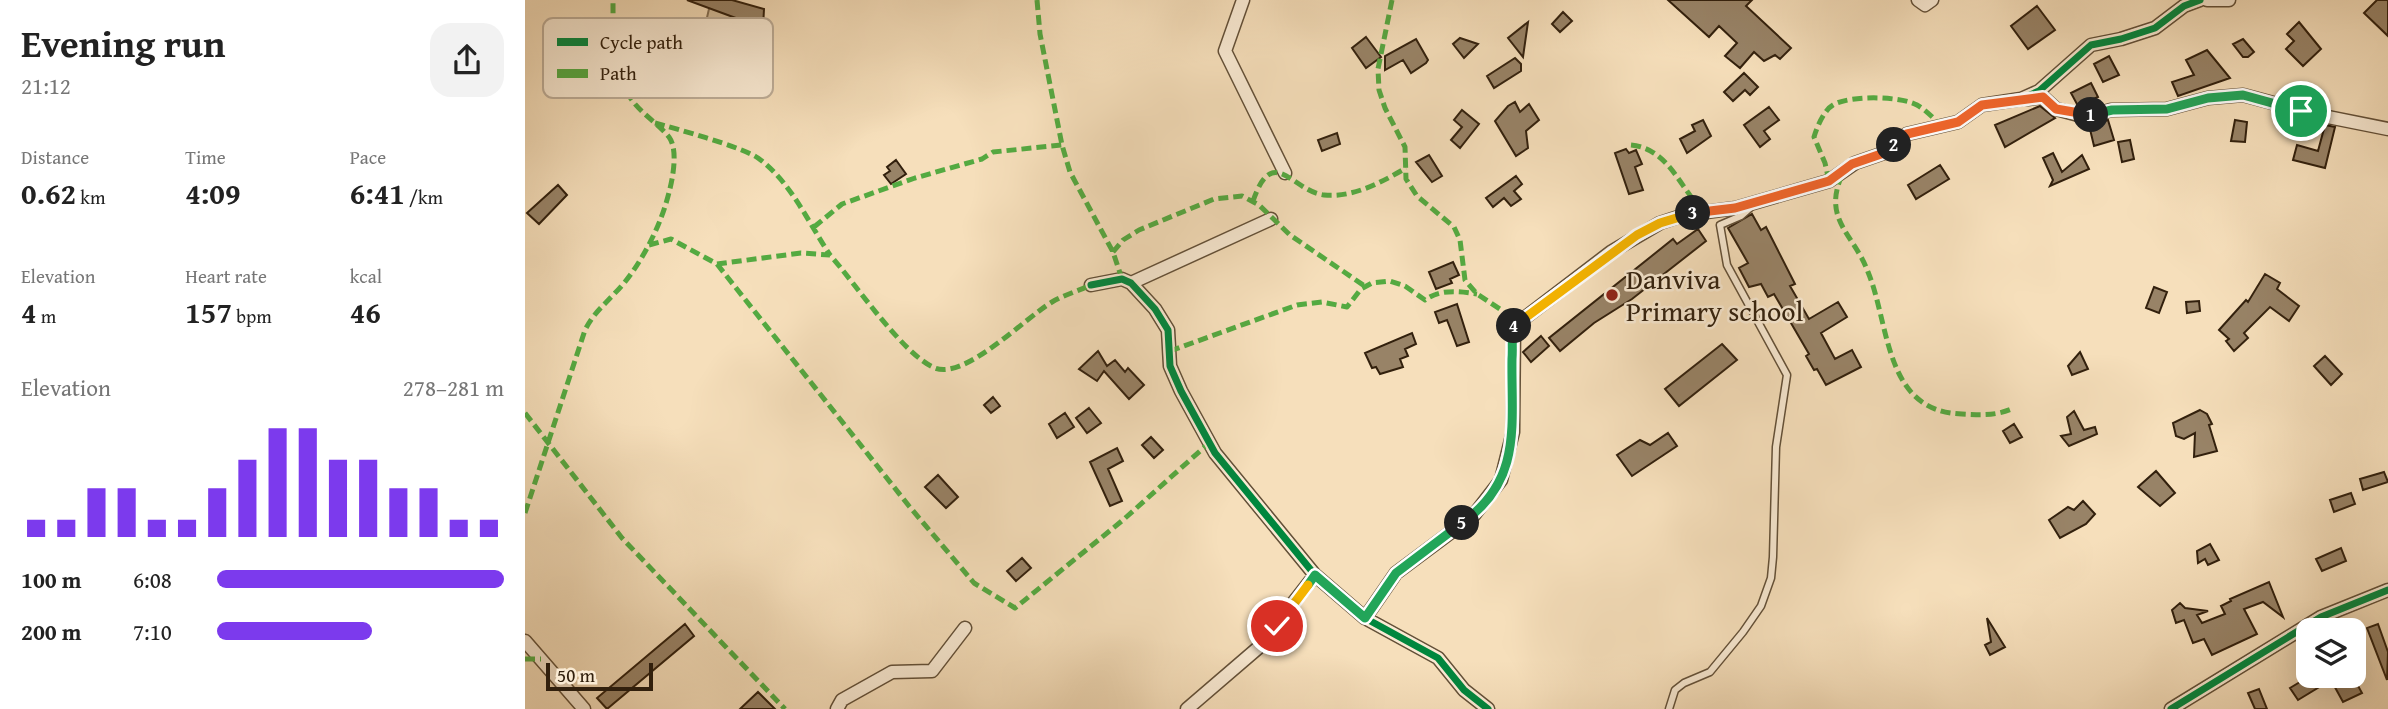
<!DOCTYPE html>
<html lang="en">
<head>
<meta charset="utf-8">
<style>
	body { margin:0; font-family:"Gentium Book Plus",serif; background:#f2f2f2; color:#222; height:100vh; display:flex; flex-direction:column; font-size:26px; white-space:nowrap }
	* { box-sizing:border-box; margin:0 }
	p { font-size:23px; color:#767676 }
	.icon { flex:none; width:38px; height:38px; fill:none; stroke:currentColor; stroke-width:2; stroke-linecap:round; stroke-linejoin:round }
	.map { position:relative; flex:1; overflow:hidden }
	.side { display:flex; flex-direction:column; background:#fff; width:525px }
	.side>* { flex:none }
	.fabs { position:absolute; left:1771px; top:618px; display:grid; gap:14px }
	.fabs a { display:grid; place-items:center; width:70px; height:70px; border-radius:14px; background:#fff; box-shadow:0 7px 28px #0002; font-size:35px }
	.scale { position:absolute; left:21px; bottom:18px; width:107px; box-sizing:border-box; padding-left:7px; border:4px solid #32200d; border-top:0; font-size:19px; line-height:24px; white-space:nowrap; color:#32200d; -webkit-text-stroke:5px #f9ead3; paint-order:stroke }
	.pin { position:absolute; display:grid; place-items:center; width:60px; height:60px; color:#fff; margin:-30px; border:4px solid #fff; border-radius:50%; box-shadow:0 2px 7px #0007 }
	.km { position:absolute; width:35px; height:35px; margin:-18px; border-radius:50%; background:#222; color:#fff; font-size:19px; line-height:35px; text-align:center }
	.round { display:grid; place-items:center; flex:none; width:74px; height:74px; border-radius:21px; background:#f2f2f2 }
	.overview { display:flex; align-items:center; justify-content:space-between; height:119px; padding:0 21px }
	h1 { font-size:38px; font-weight:600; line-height:52px }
	.stats { display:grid; grid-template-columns:repeat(3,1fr); gap:10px; height:119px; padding:7px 21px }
	.stats div { display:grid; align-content:center }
	.stats b { font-size:30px; font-weight:600 }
	.stats small { font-size:19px; font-weight:400 }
	.stats p { font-size:19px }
	.chart { height:196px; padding:14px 21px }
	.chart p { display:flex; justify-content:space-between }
	.chart svg { width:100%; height:126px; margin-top:7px; stroke:#7c3aed; stroke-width:6 }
	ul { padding:0 21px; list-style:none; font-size:23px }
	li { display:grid; grid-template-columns:112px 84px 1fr; align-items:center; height:52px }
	li i { height:18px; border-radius:9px; background:#7c3aed }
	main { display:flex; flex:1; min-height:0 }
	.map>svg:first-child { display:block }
	.green { fill:#d5bf9d; stroke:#847055; stroke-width:2 }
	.building { fill:#988367; stroke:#32200d; stroke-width:2 }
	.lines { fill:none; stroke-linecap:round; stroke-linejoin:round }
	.lane-casing { stroke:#635038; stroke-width:9 }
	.street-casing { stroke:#635038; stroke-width:15 }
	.lane { stroke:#f9ead3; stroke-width:6 }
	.street { stroke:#f9ead3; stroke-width:12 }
	.quiet { stroke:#54aa41; stroke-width:5; stroke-dasharray:10 5; stroke-linecap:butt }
	.cycleway-casing { stroke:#f9ead3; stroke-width:11 }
	.cycleway { stroke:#00873e; stroke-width:7 }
	.split-1-casing { stroke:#fff; stroke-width:14 }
	.split-2-casing { stroke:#fff; stroke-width:14 }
	.split-3-casing { stroke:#fff; stroke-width:14 }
	.split-4-casing { stroke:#fff; stroke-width:14 }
	.split-5-casing { stroke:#fff; stroke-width:14 }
	.split-6-casing { stroke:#fff; stroke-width:14 }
	.split-7-casing { stroke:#fff; stroke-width:14 }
	.split-1 { stroke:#22a559; stroke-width:9 }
	.split-2 { stroke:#f0652b; stroke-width:9 }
	.split-3 { stroke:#f0652b; stroke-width:9 }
	.split-4 { stroke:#f5b400; stroke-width:9 }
	.split-5 { stroke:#22a559; stroke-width:9 }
	.split-6 { stroke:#22a559; stroke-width:9 }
	.split-7 { stroke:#f5b400; stroke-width:9 }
	.poi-dot { fill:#8f2418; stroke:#f9ead3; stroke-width:2.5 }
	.labels { text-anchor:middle; stroke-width:5; stroke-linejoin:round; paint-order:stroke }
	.poi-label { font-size:28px; fill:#32200d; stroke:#f9ead3; text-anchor:start }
	.key { fill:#f9ead3; stroke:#bdad98; stroke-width:2 }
	.key-label { font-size:19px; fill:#32200d }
</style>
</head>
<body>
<main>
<section class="side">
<div class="overview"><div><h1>Evening run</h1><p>21:12</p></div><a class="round"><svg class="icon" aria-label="share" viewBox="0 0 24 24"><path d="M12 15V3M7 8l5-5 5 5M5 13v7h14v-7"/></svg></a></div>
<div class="stats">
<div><p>Distance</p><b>0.62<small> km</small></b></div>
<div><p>Time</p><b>4:09</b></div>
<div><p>Pace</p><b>6:41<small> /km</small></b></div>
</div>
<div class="stats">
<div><p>Elevation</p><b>4<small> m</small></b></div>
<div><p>Heart rate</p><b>157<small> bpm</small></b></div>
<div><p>kcal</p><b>46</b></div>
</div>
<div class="chart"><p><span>Elevation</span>278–281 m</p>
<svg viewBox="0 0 160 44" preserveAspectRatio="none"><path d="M5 44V38M15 44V38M25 44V27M35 44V27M45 44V38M55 44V38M65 44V27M75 44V17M85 44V6M95 44V6M105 44V17M115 44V17M125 44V27M135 44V27M145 44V38M155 44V38"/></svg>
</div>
<ul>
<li><b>100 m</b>6:08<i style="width:100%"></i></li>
<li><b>200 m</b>7:10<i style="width:54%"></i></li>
</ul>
</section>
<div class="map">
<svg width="1863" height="709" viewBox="0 0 1863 709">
	<rect width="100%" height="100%" fill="#f6dfbb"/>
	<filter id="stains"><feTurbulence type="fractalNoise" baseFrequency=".00286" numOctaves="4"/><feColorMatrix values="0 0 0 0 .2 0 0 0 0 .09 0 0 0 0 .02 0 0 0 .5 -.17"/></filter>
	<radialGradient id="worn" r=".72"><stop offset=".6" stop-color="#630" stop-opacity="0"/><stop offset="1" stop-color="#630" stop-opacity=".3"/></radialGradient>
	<path class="green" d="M186,0L236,10L233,63L173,57Z"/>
	<path class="building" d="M162,0H207L239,9L238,28Z
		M1143,0H1227L1221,6L1266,48L1255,59L1250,55L1239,61L1229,52L1215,68L1200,56L1212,43L1194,26L1184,37Z
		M1852,0H1863V36L1839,13Z
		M1512,6L1530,30L1503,49L1486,26Z
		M1038,12L1047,21L1035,32L1027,24Z
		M1003,22L998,57L983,38Z
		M1774,22L1796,49L1778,66L1761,49L1769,41L1762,34Z
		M841,37L856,57L841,68L827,48Z
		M935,38L953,44L939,58L928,44Z
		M891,39L903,60L901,63L886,73L878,60L860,70V56Z
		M1718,39L1729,52L1723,57H1718L1708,44Z
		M1682,50L1705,78L1653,96L1647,82L1669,75L1661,60Z
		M1584,56L1594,75L1578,82L1569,64Z
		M990,58L996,64V71L969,88L962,76Z
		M1219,73L1233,87L1225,95L1220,90L1208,101L1199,92Z
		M1566,83L1573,97L1553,106L1546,93Z
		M990,102L995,112L1004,104L1014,120L1001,131L1003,148L991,156L970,121L983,106Z
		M1515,106L1530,118L1480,147L1470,125Z
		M1244,107L1254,120L1239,131L1245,139L1235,147L1219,125Z
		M937,110L954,124L935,148L926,140L937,127L929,120Z
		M1178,120L1186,136L1162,153L1155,139L1170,131L1167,125Z
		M1583,120L1589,140L1569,146L1564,125Z
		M1710,120L1722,122L1720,142L1706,141Z
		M1800,125L1810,127L1800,168L1768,160L1772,145L1793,151Z
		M812,133L815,144L797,151L793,140Z
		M1605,140L1609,159L1597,162L1593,142Z
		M1101,149L1104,153L1111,150L1117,164L1110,167L1118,190L1104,194L1090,153Z
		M1528,153L1537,172L1557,155L1564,169L1525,186L1528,180L1518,158Z
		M904,155L917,176L907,182L891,162Z
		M371,160L381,174L366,184L359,175L365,171L362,167Z
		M1415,165L1424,179L1391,199L1383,185Z
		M991,176L997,184L989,191L996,199L986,206L979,198L968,207L961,198Z
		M33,185L42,195L14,224L2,213Z
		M1227,214L1236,230L1241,227L1270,284L1265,286L1284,319L1313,302L1322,317L1296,333L1310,359L1327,350L1336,367L1301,385L1292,369L1289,370L1281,356L1284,354L1249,294L1243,297L1236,284L1224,287L1214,268L1223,263L1203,228Z
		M1173,229L1181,241L1107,299L1069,323L1035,351L1024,338L1148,239L1152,244Z
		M928,262L934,275L925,279L927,283L911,289L904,272Z
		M1740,274L1755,283L1752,289L1774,306L1764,321L1745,307L1719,333L1723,338L1709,351L1701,341L1704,339L1694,330L1721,300L1723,302Z
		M1629,287L1642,292L1634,313L1621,308Z
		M1674,301L1675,311L1662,313L1661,302Z
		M932,304L944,342L932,346L922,320L914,323L910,312Z
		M887,333L891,344L880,349L883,356L875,359L878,367L855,374L851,367L847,368L840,353Z
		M1016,336L1024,346L1006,362L998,352Z
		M1197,344L1212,360L1154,406L1140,389Z
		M573,351L582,366L590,360L600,372L603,368L619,385L604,399L579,371L572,381L554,369Z
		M1555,352L1563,369L1547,375L1543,366Z
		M1800,356L1817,374L1806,385L1789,366Z
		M468,397L475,406L466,413L459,405Z
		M564,408L576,423L562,433L551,418Z
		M1675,410L1682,414L1687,424L1684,425L1692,451L1669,457L1670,433L1659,439L1651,436L1648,423Z
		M1549,411L1559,430L1570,427L1572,434L1544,446L1536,436L1546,434L1542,417Z
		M540,413L549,427L532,438L524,424Z
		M1489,424L1497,437L1485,443L1478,431Z
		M1143,433L1152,446L1107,476L1092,455L1115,440L1125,445Z
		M626,437L638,450L629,458L617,445Z
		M592,448L598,461L583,469L597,501L585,506L565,462Z
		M1631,471L1650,493L1635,506L1613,487Z
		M1859,472L1863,482L1838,490L1835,479Z
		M413,475L433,497L421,508L400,487Z
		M1826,493L1830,504L1809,512L1805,500Z
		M1558,501L1570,514L1561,524L1535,538L1524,520L1543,507L1549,510Z
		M1685,544L1694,560L1683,565L1680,559L1673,563L1672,551Z
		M1816,548L1821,561L1797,571L1791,559Z
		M497,558L506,568L491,581L482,571Z
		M1744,582L1758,617L1738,602L1719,609L1732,634L1687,655L1679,639L1668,643L1659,620L1651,623L1647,610L1655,603L1660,608L1683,611L1672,615L1677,623L1700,614L1696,606L1706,601L1705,599Z
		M1462,618L1480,647L1465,655L1460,645L1466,642Z
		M160,624L169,636L82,709L72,698Z
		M1853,624L1863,652L1862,680L1842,628Z
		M1785,676H1818L1824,686L1831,682L1837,693L1818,702L1806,680L1773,700L1765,688Z
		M1734,689L1742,709H1730L1723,693Z
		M233,692L250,709H215Z"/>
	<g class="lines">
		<g class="lane-casing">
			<path id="lane" d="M1144,709L1150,690L1159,683L1185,672L1218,632L1236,606L1246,578L1248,557L1251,447L1262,375L1202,265L1195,225L1216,216L1225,208"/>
		</g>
		<g class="street-casing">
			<path id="street" d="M718,0L700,51L760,173
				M1393,0L1400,5L1407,0
				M1682,0H1704
				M1503,99L1518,97L1531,109L1561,117L1586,110L1642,109L1683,98L1718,95L1793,115L1863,129
				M606,283L746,219
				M566,285L597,279L606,283L630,309L643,330L645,366L656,391L690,453L790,575L840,618L913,658L939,690L963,709
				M840,618L871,573L949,515L976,480L988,432L989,326L1086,252L1135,223L1159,215L1211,208L1304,181L1330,163L1359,153L1382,134L1433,122L1457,105L1496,99L1514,91L1566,45L1596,39L1630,28L1659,6L1675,0
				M0,641L59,709
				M312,709L317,700L367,672L407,671L440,628
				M662,709L733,648L790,575
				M1646,709L1796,617L1863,590"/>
		</g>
		<use href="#lane" class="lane"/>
		<use href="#street" class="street"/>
		<path class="quiet" d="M512,0L515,34L537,145L545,172L588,252L597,279
			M867,0L853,69L854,90L860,108L880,147L881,179L892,196L929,227L935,240L940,280L952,294L993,321
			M130,123C152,129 217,147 233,158C266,182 283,222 305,255
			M1106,145C1144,149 1154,187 1178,211
			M1317,175C1297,220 1329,234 1343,272C1365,325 1359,412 1437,414C1457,415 1471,416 1489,408
			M1304,181L1300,163L1289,137C1292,127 1299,110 1308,105C1324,95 1376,96 1392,105C1401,110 1409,119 1417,126
			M728,201C748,143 767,191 799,195C828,198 857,182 881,168
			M289,227L317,204L390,178L457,159L468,152L537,145
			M124,245L146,239L192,264L276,253L305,255C330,283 378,355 410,368C440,380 500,318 527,302C539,295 553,291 566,285
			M588,252L598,240L614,230L689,199L717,196L734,205L765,235L841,287
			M192,264L384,506L449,583L490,608L598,520L684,443
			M645,351L772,305L797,302L822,307L836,289L847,283L865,281L880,286L900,300C915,289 933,291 952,294
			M0,413L97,538L260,709
			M0,513L60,330C68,314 78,306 90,293C107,276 121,252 131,230C140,211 158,156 144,137C132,122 113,112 103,94C88,66 88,32 88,0
			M0,659H16"/>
		<g class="cycleway-casing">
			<path id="cycleway" d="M566,285L597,279L606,283L630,309L643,330L645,366L656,391L690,453L790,575L840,618L913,658L939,690L963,709
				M840,618L871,573L949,515L976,480L988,432L989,326L1086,252L1135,223L1159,215L1211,208L1304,181L1330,163L1359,153L1382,134L1433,122L1457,105L1496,99L1514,91L1566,45L1596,39L1630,28L1659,6L1675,0
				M1646,709L1796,617L1863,590"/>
		</g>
		<use href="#cycleway" class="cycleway"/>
	</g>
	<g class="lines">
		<g class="split-1-casing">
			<path id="split-1" d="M1566,115L1587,110L1642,109L1683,98L1718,95L1776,111"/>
		</g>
		<g class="split-2-casing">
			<path id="split-2" d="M1369,145L1382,134L1433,122L1457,105L1518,97L1531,109L1566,115"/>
		</g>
		<g class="split-3-casing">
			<path id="split-3" d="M1168,213L1210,208L1304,181L1327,164L1359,153L1369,145"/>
		</g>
		<g class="split-4-casing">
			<path id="split-4" d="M989,326L1112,235L1135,223L1168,213"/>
		</g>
		<g class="split-5-casing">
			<path id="split-5" d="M937,523C998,480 986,425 987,359C988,348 986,337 989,326"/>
		</g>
		<g class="split-6-casing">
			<path id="split-6" d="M783,585L790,575L840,618L871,573L937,523"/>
		</g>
		<g class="split-7-casing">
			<path id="split-7" d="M752,626L783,585"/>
		</g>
		<use href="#split-1" class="split-1"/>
		<use href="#split-2" class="split-2"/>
		<use href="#split-3" class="split-3"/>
		<use href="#split-4" class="split-4"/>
		<use href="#split-5" class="split-5"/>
		<use href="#split-6" class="split-6"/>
		<use href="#split-7" class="split-7"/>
	</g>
	<circle class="poi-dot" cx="1087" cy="295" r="7"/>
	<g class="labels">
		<g class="poi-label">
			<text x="1101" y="289">Danviva<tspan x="1101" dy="32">Primary school</tspan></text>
		</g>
	</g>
	<rect x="18" y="18" width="230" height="80" rx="10" class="key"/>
	<rect x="32" y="38" width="31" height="8" fill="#00873e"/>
	<rect x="32" y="69" width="31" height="9" fill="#54aa41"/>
	<g class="key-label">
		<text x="75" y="49">Cycle path</text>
		<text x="75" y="80">Path</text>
	</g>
	<rect width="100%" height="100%" filter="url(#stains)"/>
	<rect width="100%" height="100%" fill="url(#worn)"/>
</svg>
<div class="fabs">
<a><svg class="icon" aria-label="layers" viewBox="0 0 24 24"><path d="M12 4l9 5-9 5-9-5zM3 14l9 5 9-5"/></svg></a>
</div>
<div class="scale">50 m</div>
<div class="pin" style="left:1776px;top:111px;background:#1e9e55"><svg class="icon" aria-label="arrive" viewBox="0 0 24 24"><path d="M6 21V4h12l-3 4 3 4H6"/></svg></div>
<div class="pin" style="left:752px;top:626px;background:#d93025"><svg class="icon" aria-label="check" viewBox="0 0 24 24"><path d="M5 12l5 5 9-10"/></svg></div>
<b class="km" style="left:1566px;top:115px">1</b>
<b class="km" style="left:1369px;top:145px">2</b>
<b class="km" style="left:1168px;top:213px">3</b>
<b class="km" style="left:989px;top:326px">4</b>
<b class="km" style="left:937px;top:523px">5</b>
</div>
</main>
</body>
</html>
